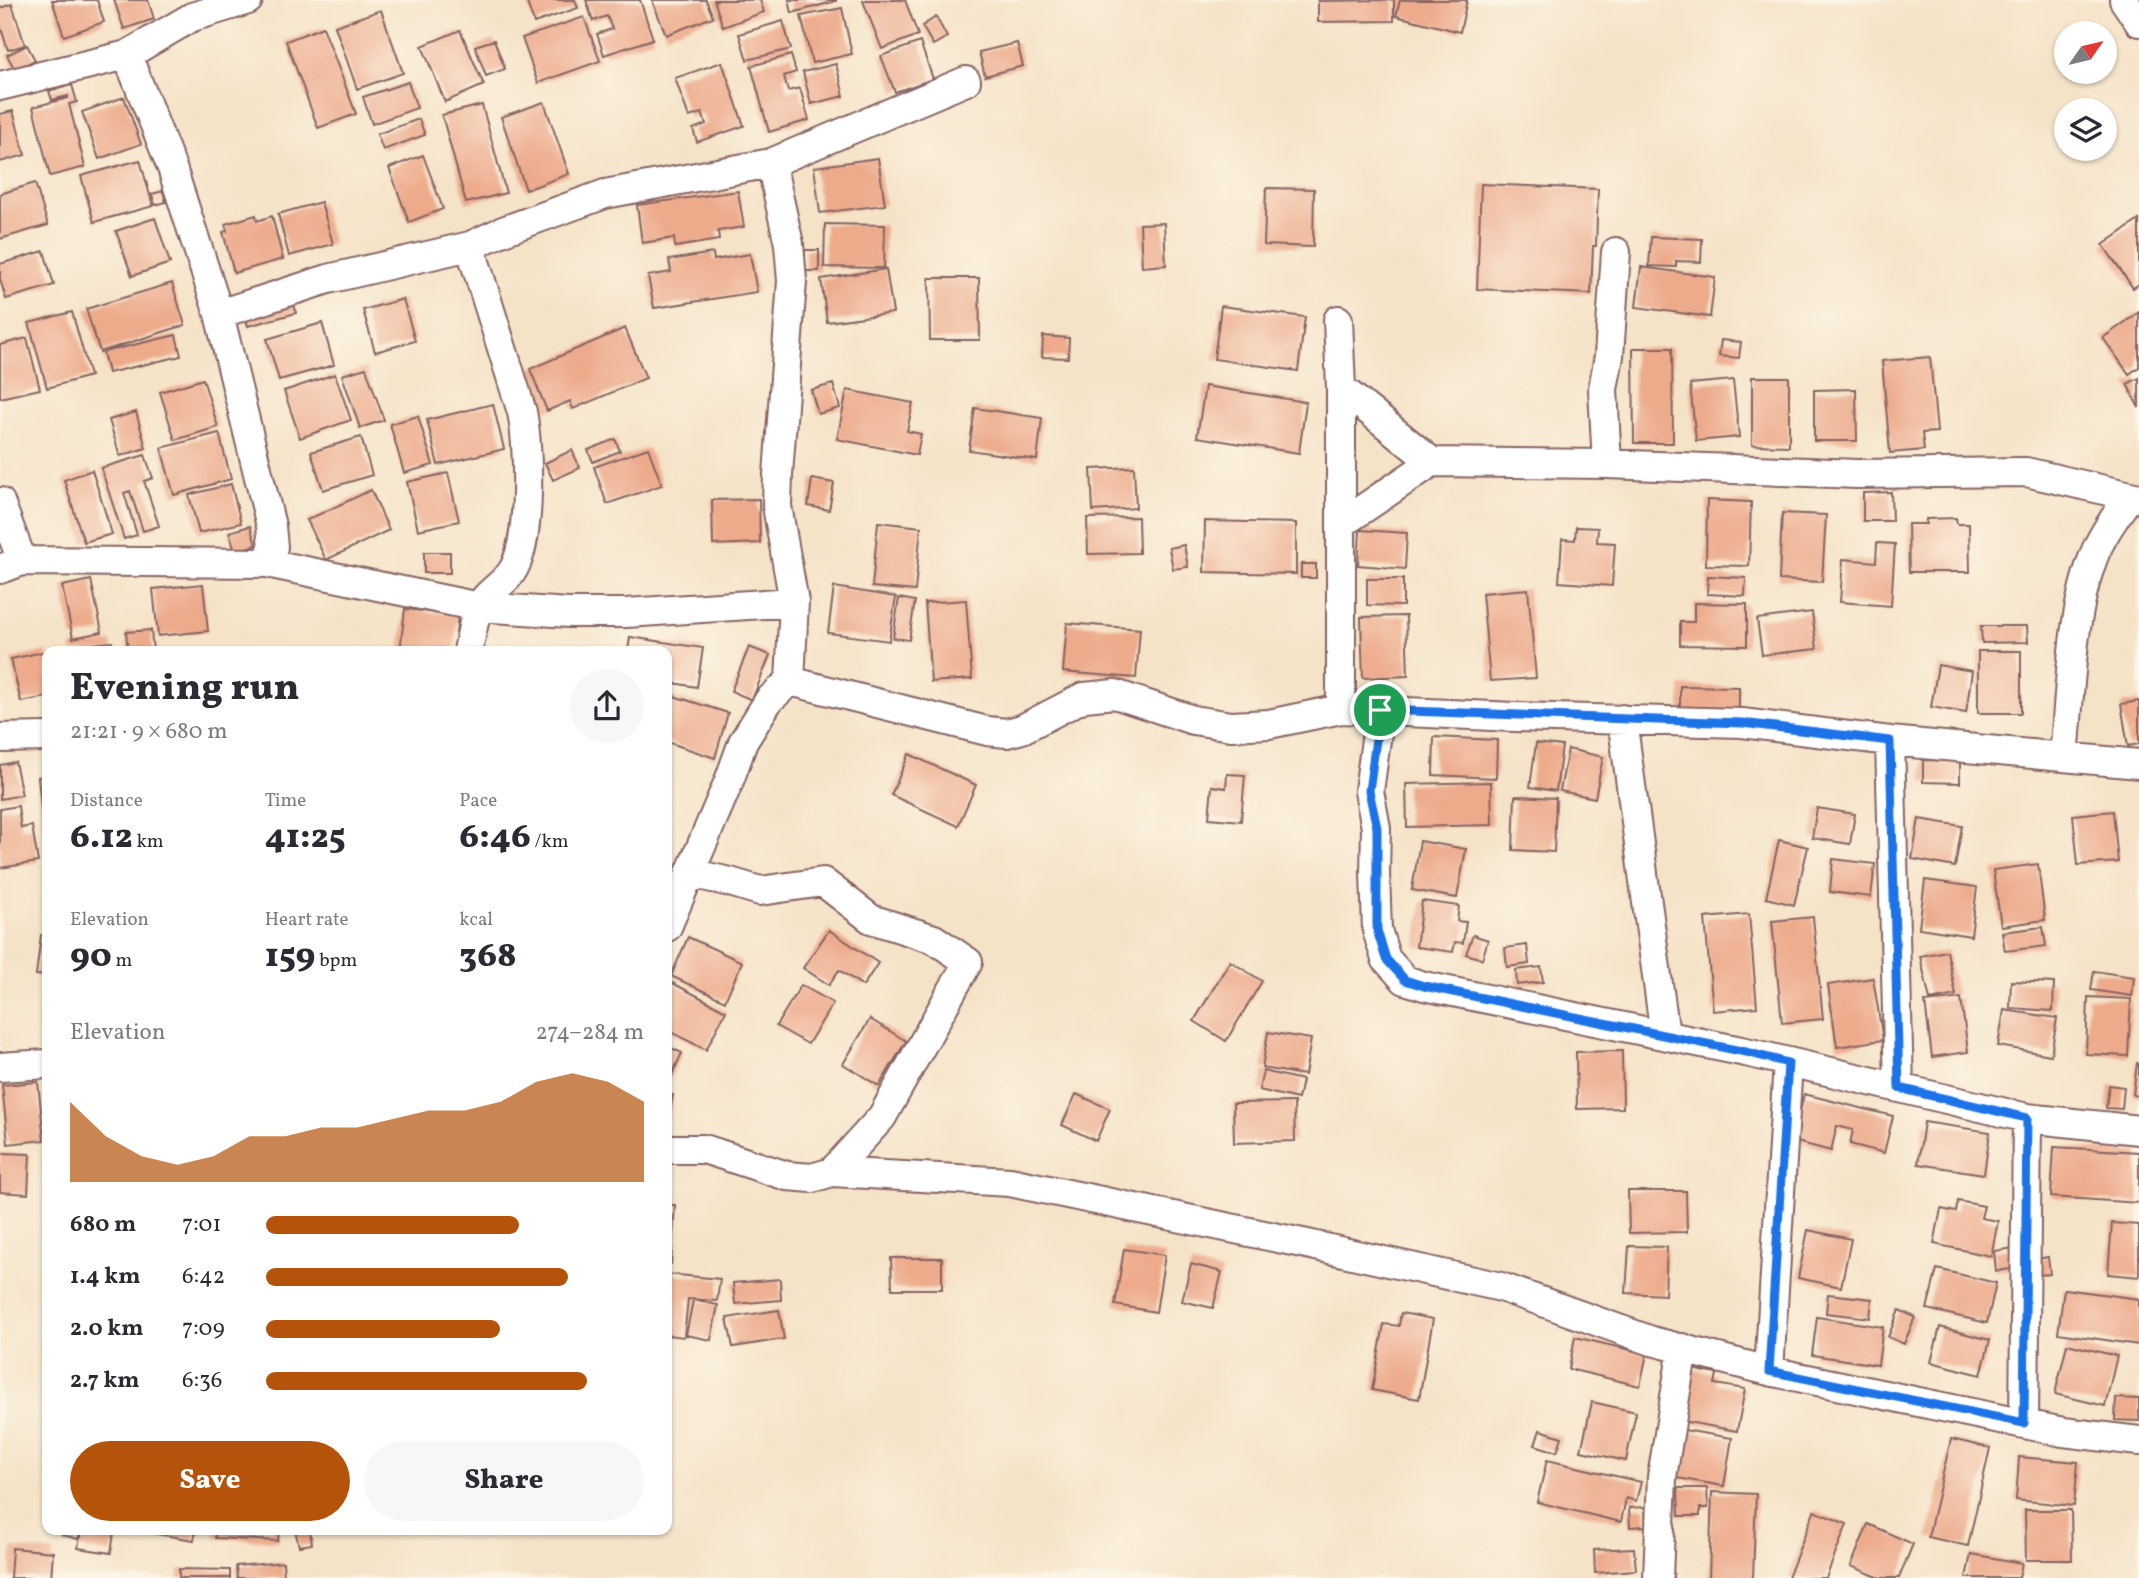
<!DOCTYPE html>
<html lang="en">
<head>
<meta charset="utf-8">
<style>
	body { margin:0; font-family:Vollkorn,serif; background:#f7f7f7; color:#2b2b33; height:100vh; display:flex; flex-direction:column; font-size:26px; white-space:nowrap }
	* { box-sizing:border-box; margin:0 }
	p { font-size:23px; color:#7c7c81 }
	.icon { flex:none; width:38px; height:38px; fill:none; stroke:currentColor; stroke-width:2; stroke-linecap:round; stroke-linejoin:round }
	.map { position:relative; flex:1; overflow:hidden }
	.sheet { position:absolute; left:42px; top:646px; width:630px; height:889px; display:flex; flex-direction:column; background:#fff; border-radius:14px; box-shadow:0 2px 5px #0004 }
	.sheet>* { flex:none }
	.needle { width:46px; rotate:56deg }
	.buttons { position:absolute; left:2054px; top:21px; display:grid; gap:14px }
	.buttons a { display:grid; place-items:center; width:63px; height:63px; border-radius:50%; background:#fff; box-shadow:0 2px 5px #0004; font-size:35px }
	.pin { position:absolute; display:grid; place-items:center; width:60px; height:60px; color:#fff; margin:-30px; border:4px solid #fff; border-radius:50%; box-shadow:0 2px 7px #0007 }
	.round { display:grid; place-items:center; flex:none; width:74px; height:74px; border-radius:37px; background:#f7f7f7 }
	.head { display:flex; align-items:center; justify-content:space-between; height:119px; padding:0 28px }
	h1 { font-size:38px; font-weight:800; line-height:52px }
	.stats { display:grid; grid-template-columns:repeat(3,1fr); gap:10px; height:119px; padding:7px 28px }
	.stats div { display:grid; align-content:center }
	.stats b { font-size:35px; font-weight:800 }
	.stats small { font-size:19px; font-weight:400 }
	.stats p { font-size:19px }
	.chart { height:196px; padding:14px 28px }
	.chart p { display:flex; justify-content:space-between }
	.chart svg { width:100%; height:126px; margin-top:7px; fill:#b45309; opacity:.7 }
	.button { display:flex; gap:14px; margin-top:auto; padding:14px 28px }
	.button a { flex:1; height:80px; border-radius:42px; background:#b45309; color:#fff; font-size:28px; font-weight:800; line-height:80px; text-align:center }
	.button a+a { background:#f7f7f7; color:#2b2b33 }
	ul { padding:0 28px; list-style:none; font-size:23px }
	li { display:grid; grid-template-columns:112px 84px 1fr; align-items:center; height:52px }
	li i { height:18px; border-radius:9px; background:#b45309 }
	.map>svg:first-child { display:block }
	.building { fill:#edab8c }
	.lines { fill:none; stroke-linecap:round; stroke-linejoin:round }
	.minor-casing { stroke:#866462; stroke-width:32 }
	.minor { stroke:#fff; stroke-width:28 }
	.route-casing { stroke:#fff; stroke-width:14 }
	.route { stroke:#1a73e8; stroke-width:9 }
</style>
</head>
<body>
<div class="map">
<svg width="2139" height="1578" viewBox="0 0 2139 1578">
	<rect width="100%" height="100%" fill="#fcf5e5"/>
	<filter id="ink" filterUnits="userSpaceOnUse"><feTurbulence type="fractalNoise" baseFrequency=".0143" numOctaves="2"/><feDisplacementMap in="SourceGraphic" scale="14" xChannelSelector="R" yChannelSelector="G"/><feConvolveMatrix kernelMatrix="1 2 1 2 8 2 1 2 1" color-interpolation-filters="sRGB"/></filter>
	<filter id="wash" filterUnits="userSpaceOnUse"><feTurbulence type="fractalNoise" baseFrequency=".00686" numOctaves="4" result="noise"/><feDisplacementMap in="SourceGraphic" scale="28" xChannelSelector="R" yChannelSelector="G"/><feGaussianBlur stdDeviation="1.57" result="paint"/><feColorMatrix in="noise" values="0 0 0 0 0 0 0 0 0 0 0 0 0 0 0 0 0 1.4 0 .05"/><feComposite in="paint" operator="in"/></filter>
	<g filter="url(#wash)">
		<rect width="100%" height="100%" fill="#f5e3c8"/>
		<g id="blocks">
			<path class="building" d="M52,0H97L104,22L64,36Z
				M114,0H148L154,19L124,29Z
				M526,0H575L578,8L534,23Z
				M586,0H640L653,39L604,55L597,34L612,29L607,16L593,21Z
				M652,0H706L713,17L666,35Z
				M714,0H760L764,12L723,27Z
				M789,0H836V1L792,13Z
				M867,0H905L918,35L882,49L863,1Z
				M1394,0V21L1318,22V1Z
				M1400,0H1467L1460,32L1396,16Z
				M12,4L25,45L8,50L0,25V8Z
				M842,8L852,54L812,63L801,16Z
				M381,10L403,73L357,89L335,26Z
				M584,17L600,61L538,83L522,38Z
				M936,17L947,37L933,45L922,26Z
				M783,21L791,49L747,60L739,34Z
				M323,27L356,114L318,128L286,41Z
				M460,30L484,85L445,102L422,46Z
				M494,40L505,69L486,76L475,46Z
				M920,42L933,79L895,92L881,56Z
				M1017,43L1023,66L985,76L979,52Z
				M27,45L35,60L15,70L7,55Z
				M791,55L796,72L784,76L788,91L800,88L809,120L769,132L751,66Z
				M722,62L744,126L697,142L693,129L706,124L702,113L689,117L675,78Z
				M836,64L844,96L811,104L803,72Z
				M408,82L417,108L372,124L363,97Z
				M72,85L77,102L69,104L85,167L50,176L33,107L68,98V96L52,100L49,91Z
				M124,97L141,144L99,159L82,112Z
				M544,102L569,174L526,190L501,117Z
				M482,105L506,193L466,203L442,115Z
				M13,111L25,155L0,162V114Z
				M419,119L425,135L383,150L377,134Z
				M423,155L443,209L409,222L389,168Z
				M878,158L885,205L820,213L814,167Z
				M140,160L153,206L94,222L81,176Z
				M35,183L48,225L0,239V194Z
				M1481,184L1598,189L1596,246H1593L1591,294L1477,289Z
				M1266,188L1314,189L1313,247L1264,245Z
				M163,191L166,202L155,205L152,194Z
				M738,191L744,227L718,231L719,240L675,247L674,238L642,243L637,205Z
				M321,202L333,244L289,256L278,214Z
				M256,215L257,221L272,216L283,259L234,273L223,232L227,231L225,224Z
				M155,218L170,263L132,276L116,231Z
				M2139,220V284L2133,288L2103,245Z
				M1164,223L1166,265L1142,267L1140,224Z
				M825,224L885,225L884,268L824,267Z
				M1651,237L1702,239L1701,262L1676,261V267L1649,266Z
				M805,250H819V271H805Z
				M44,251L54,285L6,299L0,279V264Z
				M713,253L714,260L750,254L757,292L654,308L648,276L671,272L669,260Z
				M1641,267L1715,277L1710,317L1636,307Z
				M886,269L893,313L827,322L821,279Z
				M929,278H979L980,340H930Z
				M172,283L185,325L100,352L86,309Z
				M293,299L296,313L248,326L244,312Z
				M403,299L415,341L375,352L363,310Z
				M1221,306L1305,317L1298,371L1214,359Z
				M72,312L90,376L47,388L29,323Z
				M2139,312V367L2129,374L2103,338Z
				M322,323L334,365L279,380L267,339Z
				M625,328L646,378L573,409L570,401L547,411L530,369Z
				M176,335L181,356L108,373L103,352Z
				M1043,336L1069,338L1068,358L1042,357Z
				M27,338L40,389L0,398V345Z
				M1721,340L1741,342L1739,358L1719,356Z
				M1633,348H1672L1673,443H1634Z
				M1930,357L1937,432L1922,433L1924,450L1890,453L1882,361Z
				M366,368L384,420L360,428L342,375Z
				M335,374L351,420L300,438L284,391Z
				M1752,377H1789V446L1752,445Z
				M2139,378V408L2127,384Z
				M203,379L218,427L175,440L160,392Z
				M1733,380L1739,437L1696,441L1690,384Z
				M833,384L840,408L818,414L811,390Z
				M1205,386L1306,402L1299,453L1197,437Z
				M1856,389L1857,441H1814V390Z
				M847,390L913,403L907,431L921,434L917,455L837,439Z
				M493,404L504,449L438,465L427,420Z
				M975,408L1042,418L1037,460L969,450Z
				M136,412L146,448L120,456L109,420Z
				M418,416L433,465L404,473L390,424Z
				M219,433L231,479L174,495L161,448Z
				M361,437L372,475L323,490L311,452Z
				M615,439L620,451L593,462L588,450Z
				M648,448L662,485L607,504L594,467Z
				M572,450L580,468L553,480L545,463Z
				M145,455L153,478L144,481L159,526L143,531L130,491L124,493L137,535L124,539L101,468Z
				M1134,467L1136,508L1093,511L1091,469Z
				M92,470L112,534L84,542L64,480Z
				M448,473L459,521L418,530L407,482Z
				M812,479L834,483L829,510L808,506Z
				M231,484L241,523L199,533L189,495Z
				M371,490L389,530L326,560L307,520Z
				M1891,492L1892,521H1863V493Z
				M759,499L760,543L713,545L712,500Z
				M1707,500L1751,502L1749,566L1706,565Z
				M1782,513L1826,515L1822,582L1779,580Z
				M1138,517L1139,553L1088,554L1087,518Z
				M1956,518L1957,524H1969L1970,572H1909L1908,524H1926V519Z
				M1205,521L1296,523V574L1204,572Z
				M878,522L921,527L915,591L872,587Z
				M250,526L256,545L235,551L229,532Z
				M1576,527L1598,528L1597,542L1615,543L1612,586L1559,582L1562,539L1575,540Z
				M1360,530L1407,533L1405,569L1358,565Z
				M1877,543L1895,544L1891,606L1840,602L1843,559L1876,562Z
				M1184,545L1188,567L1173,569L1169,548Z
				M424,552H450V573H424Z
				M1301,564H1316V578H1301Z
				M1708,576L1746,578L1745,596L1707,594Z
				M1367,579H1403V606L1367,605Z
				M91,580L102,632L73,638L62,586Z
				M203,584L208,631L158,636L153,589Z
				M834,587L896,597L889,641L828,633Z
				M1528,589L1536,678L1490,681L1482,593Z
				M899,598L915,601L909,640L893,638Z
				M966,600L972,679L931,682L925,603Z
				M1694,603L1747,604V646L1680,645V622H1694Z
				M405,609L458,615L454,651H400Z
				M1812,612L1817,649L1762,655L1757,619Z
				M1406,616L1408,676L1363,678L1361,617Z
				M1067,623L1140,629L1136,678L1063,672Z
				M1981,626H2027L2028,642L1982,643Z
				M151,630L153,651H128L126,632Z
				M630,637L703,648L697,687L667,682V651H628Z
				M112,642L113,651H72V646Z
				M749,647L770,655L752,700L731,691Z
				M47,651V697L21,702L11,659Z
				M1978,651H2021V713H1978Z
				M1938,665L1972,671L1966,713L1931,707Z
				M1680,686L1739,687V713H1680Z
				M667,694L728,713L715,758L667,742Z
				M2139,701V744L2128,746L2121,704Z
				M1434,737L1497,740L1496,778L1433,775Z
				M1536,743L1562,746L1556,791L1530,787Z
				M1568,749L1603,757L1595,798L1560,791Z
				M909,754L976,785L958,826L891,795Z
				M1923,760L1960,761V783L1923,782Z
				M15,762L22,795L0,799V765Z
				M1227,774L1245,775L1241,821L1209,818L1212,786L1226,788Z
				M47,776V852H45L38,777Z
				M1491,782L1492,825L1407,827L1406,784Z
				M1515,796L1556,798L1554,852L1513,850Z
				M18,806L21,828L32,826L38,862L0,868V809Z
				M1817,808L1855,814L1850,844L1812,838Z
				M2113,811L2118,862L2078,865L2073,815Z
				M1919,819L1962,826L1955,867L1912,859Z
				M1779,840L1808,847L1794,905L1766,898Z
				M1420,841L1466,849L1457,898L1412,890Z
				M1833,859L1875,864L1871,897L1830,892Z
				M2038,864L2045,920L2001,926L1993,870Z
				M1925,880L1977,887L1971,936L1919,928Z
				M1422,901L1459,906L1457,921L1466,922L1463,943L1455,942L1453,952L1416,947Z
				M1749,914L1757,1007L1713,1011L1705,918Z
				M1813,917L1823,1019L1782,1023L1772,921Z
				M2043,927L2046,946L2005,951L2002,932Z
				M829,930L878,963L863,986L839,970L829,985L803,968Z
				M41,935L47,936V976L36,975Z
				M1473,935L1488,940L1482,959L1466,954Z
				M688,937L742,962L725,1001L671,976Z
				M1527,945L1529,964L1507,967L1505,948Z
				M1947,951L1956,995L1930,1000L1920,956Z
				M1230,961L1262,981L1226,1041L1194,1021Z
				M1541,967L1543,982L1517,985L1516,970Z
				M2094,971L2134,977L2132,996L2091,990Z
				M1873,978L1883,1040L1837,1047L1828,985Z
				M667,980L726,1011L706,1050L667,1030Z
				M2011,981L2054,983L2053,1011L2010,1008Z
				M801,985L833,1003L808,1044L776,1026Z
				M2088,997L2131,999L2128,1056L2086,1054Z
				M1961,998L1968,1052L1932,1057L1925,1002Z
				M2004,1010L2057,1018L2051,1055L1998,1046Z
				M870,1019L906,1041L879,1086L843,1064Z
				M1268,1032L1311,1039L1305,1075L1262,1068Z
				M667,1046L682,1053L667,1086Z
				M1622,1051L1623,1108L1577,1109L1576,1052Z
				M2137,1063L2139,1064V1096L2133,1095Z
				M1263,1071L1302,1080L1298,1099L1259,1090Z
				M38,1082L44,1140L8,1144L2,1085Z
				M2109,1085L2124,1087L2122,1109L2106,1108Z
				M667,1094L673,1095L668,1120H667Z
				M1076,1094L1110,1109L1096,1141L1062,1125Z
				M1804,1094L1893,1116L1884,1153L1850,1144L1853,1130L1837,1126L1831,1151L1793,1141Z
				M1294,1102L1295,1141L1234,1143L1233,1103Z
				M1924,1122L1990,1132L1984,1174L1918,1164Z
				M2054,1147L2139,1152V1203L2051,1197Z
				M0,1153L30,1154L28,1194L0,1192Z
				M1628,1191H1686L1687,1232L1629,1233Z
				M1958,1201L1984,1206L1981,1218L1998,1221L1991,1256L1934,1244L1941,1209L1956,1212Z
				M667,1205H675L671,1264H667Z
				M2112,1223L2139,1225V1277L2108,1274Z
				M1808,1230L1851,1239L1841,1287L1798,1278Z
				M1629,1246L1667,1247L1665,1295L1626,1293Z
				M2015,1248L2018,1268L1996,1271L1994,1251Z
				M1124,1249L1165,1255L1156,1312L1115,1305Z
				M2048,1257L2050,1274L2038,1275L2036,1259Z
				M891,1258H942V1289H892Z
				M1191,1264L1222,1272L1213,1308L1182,1301Z
				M1937,1269L1996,1283L1987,1323L1927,1309Z
				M667,1274L720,1279L717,1301L688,1299L684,1337L667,1335Z
				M780,1279L781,1300L735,1304L733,1283Z
				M2064,1289L2139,1299V1345L2058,1333Z
				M1828,1294L1872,1299L1870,1318L1826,1313Z
				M693,1300L718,1305L711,1340L686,1335Z
				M779,1310L784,1339L733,1347L727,1318Z
				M1899,1310L1915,1317L1904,1344L1888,1337Z
				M1401,1313L1433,1319L1419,1399L1372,1390L1384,1324L1399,1326Z
				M1817,1317L1883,1327L1878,1365L1812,1355Z
				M1940,1327L1990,1340L1981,1375L1931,1362Z
				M1575,1337L1647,1354L1640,1386L1569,1369Z
				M2067,1344L2117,1356L2105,1406L2055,1394Z
				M1691,1369L1717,1374L1715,1384L1745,1389L1737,1431L1682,1421Z
				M2116,1398L2139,1399V1421L2115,1420Z
				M1592,1402L1636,1412L1626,1461L1581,1451Z
				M1678,1429L1732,1438L1724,1486L1671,1477Z
				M1540,1430L1562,1437L1557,1452L1535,1445Z
				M1951,1439L1990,1448L1968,1546L1928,1537Z
				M2019,1457L2078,1462L2074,1506L2016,1500Z
				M1547,1460L1641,1482L1636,1501L1626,1498L1621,1522L1537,1502Z
				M1678,1488H1707L1708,1508H1700V1516H1679Z
				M1712,1492L1756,1494L1753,1578H1709Z
				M1645,1507L1646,1526L1630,1527L1629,1508Z
				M2025,1510H2071L2072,1560H2026Z
				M1814,1511L1847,1524L1826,1578H1788Z
				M1868,1524L1913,1544L1899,1578H1880L1851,1566Z
				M63,1530H81L78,1539L62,1535Z
				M81,1530L114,1533L111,1553L78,1548Z
				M145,1530H196L194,1540L145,1532Z
				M216,1530H279L278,1541L215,1538Z
				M295,1530H310L312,1544L299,1546Z
				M12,1548L53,1552L51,1578H10Z
				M1634,1548L1636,1570L1595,1573L1594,1550Z
				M1971,1554L2022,1563L2019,1578H1966Z
				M283,1562L284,1578H237L236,1566Z
				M179,1569L230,1570V1578H179Z"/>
		</g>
	</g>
	<g filter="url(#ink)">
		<use href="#blocks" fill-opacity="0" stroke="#866462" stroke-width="2"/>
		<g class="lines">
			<g class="minor-casing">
				<path id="minor" d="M2124,0L2139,22
					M127,55L172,168L219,314L271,526L273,547L267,563
					M0,86L127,55L192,17L248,0
					M219,314L328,279L470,246L503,231L605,194L771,163L966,81
					M1338,320L1341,388V709
					M1341,388L1432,462
					M1607,464L1603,389L1609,356L1616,252
					M0,502L22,561
					M1341,524L1432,462L1607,464L1857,474L2026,472L2139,498
					M0,569L22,561L267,563L479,607L569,613H626L794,602
					M468,651C471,638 473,621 478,609C484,595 502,585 511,573C532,544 529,447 522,412L470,246
					M790,681L987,731L1007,733L1022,729L1084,697L1115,694L1193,720L1231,726L1269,724L1341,709L1514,717L1742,723L1890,741L2139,764
					M1380,711L1369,791L1376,828L1375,873L1377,930L1386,959L1405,980L1424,986L1746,1052L2027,1118L2139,1130
					M1622,719L1665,1035
					M0,738L47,737
					M1890,741L1899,1088
					M2064,757C2070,694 2071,616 2093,558C2101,536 2116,516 2129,497
					M667,927L729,781L743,742L769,700L790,681L794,602L777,506L778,475L792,281L789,244L771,163
					M0,1067L47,1064
					M667,1149H704L787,1176L812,1178L832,1172L882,1117L968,962L934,939L871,919L823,882L760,891L730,882L690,873
					M832,1172L1010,1182L1307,1244L1501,1287L1652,1341L1769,1371L2063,1432L2139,1441
					M1769,1371L1788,1063
					M2024,1423L2027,1118
					M1658,1578L1662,1477L1683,1348"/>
			</g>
			<use href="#minor" class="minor"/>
		</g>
	</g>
	<g class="lines" filter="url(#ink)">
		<g class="route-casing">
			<path id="route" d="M1380,710L1742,723L1890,741L1899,1088L2027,1118L2024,1423L1769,1371L1788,1063L1746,1052L1424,986L1405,980L1386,959L1377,930V828L1369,791Z"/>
		</g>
		<use href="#route" class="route"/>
	</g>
</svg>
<div class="buttons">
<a><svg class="needle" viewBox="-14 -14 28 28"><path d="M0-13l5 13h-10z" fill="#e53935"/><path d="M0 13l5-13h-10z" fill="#7c7c81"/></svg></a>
<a><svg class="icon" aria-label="layers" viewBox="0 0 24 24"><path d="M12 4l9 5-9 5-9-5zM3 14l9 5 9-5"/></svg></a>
</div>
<div class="pin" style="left:1380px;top:710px;background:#1e9e55"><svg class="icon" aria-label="arrive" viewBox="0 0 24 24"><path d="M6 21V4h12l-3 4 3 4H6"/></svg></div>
<section class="sheet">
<div class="head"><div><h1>Evening run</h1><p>21:21 · 9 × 680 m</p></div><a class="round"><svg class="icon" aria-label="share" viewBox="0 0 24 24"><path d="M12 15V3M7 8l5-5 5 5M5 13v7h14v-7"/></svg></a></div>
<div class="stats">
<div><p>Distance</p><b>6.12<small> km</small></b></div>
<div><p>Time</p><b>41:25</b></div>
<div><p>Pace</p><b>6:46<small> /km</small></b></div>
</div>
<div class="stats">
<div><p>Elevation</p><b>90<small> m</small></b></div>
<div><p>Heart rate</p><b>159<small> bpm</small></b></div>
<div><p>kcal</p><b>368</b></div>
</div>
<div class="chart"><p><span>Elevation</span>274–284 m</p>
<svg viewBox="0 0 160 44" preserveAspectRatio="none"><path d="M0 44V16L10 28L20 35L30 38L40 35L50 28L60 28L70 25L80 25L90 22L100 19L110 19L120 16L130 9L140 6L150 9L160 16V44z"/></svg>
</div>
<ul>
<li><b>680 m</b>7:01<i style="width:67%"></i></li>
<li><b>1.4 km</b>6:42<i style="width:80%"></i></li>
<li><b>2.0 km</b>7:09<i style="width:62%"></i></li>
<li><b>2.7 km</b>6:36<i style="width:85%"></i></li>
</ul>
<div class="button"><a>Save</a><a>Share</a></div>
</section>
</div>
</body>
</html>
